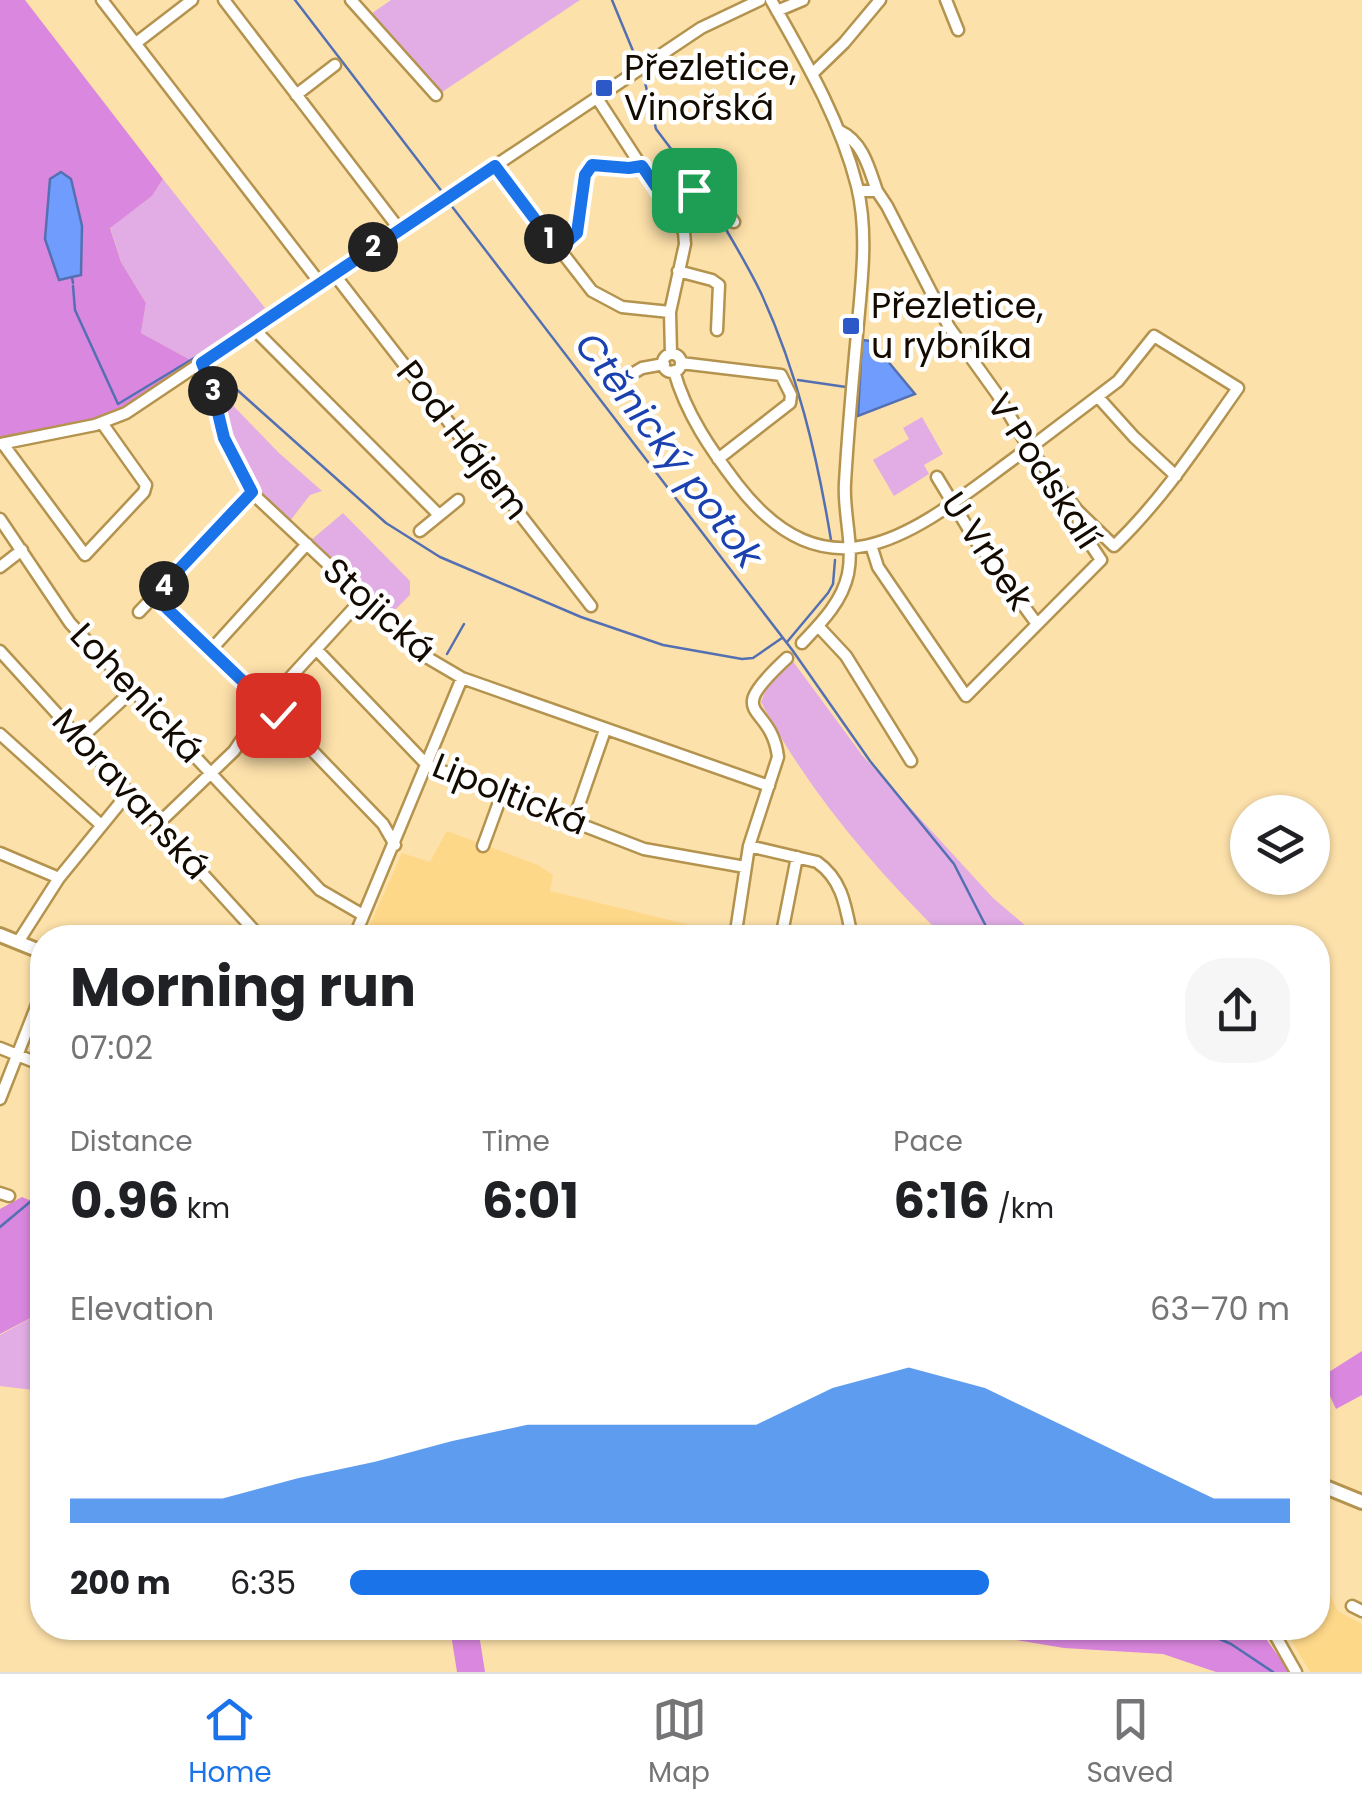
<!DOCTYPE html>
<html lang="en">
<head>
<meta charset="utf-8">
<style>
	body { margin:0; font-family:Poppins,sans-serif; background:#f6f6f6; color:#202124; height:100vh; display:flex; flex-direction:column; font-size:38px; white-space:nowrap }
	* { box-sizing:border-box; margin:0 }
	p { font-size:32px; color:#757577 }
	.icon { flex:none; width:55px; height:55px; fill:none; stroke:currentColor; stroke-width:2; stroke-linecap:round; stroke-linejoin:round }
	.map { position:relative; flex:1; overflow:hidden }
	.panel { position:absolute; left:30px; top:925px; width:1300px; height:715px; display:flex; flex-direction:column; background:#fff; border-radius:40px; box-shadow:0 2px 8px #0004 }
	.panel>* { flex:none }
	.tools { position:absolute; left:1230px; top:795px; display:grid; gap:20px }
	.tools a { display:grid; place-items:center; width:100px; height:100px; border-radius:50%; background:#fff; box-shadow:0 2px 8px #0004; font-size:50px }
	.pin { position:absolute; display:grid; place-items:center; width:85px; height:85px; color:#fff; margin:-42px; border-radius:20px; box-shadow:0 5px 15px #0006 }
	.km { position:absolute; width:50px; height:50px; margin:-25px; border-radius:50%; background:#222; color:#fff; font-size:28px; line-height:50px; text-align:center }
	.round { display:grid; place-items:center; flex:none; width:105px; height:105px; border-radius:40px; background:#f6f6f6 }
	.headline { display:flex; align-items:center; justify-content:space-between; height:170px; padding:0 40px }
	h1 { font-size:55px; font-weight:700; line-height:75px }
	.stats { display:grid; grid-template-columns:repeat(3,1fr); gap:15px; height:170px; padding:10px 40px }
	.stats div { display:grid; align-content:center }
	.stats b { font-size:50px; font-weight:700 }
	.stats small { font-size:28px; font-weight:400 }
	.stats p { font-size:28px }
	.chart { height:280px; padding:20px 40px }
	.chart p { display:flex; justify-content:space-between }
	.chart svg { width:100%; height:180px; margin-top:10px; fill:#1a73e8; opacity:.7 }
	ul { padding:0 40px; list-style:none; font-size:32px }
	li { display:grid; grid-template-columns:160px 120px 1fr; align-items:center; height:75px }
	li i { height:25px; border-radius:12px; background:#1a73e8 }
	.dock { display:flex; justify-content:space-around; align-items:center; height:140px; border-top:2px solid #e0e0e0; background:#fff; font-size:28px; color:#757577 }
	.dock a { display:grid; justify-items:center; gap:5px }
	.dock .selected { color:#1a73e8 }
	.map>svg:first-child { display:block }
	.built { fill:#fed889 }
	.green { fill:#e1ade4 }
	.forest { fill:#da87df }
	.water { fill:#709cfe; stroke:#5470b2; stroke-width:2.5 }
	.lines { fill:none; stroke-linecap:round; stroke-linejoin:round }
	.stream { stroke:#5470b2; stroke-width:2.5 }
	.minor-casing { stroke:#b4934e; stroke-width:15 }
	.major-casing { stroke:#b4934e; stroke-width:18 }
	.minor { stroke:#fff; stroke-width:10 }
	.major { stroke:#fff; stroke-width:12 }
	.route-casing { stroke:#fff; stroke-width:20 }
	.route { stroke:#1a73e8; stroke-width:12 }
	.poi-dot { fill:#2d58c7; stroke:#fff; stroke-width:4 }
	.labels { text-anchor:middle; stroke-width:9; stroke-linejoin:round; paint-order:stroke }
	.poi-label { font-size:35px; fill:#130a00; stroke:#fff; text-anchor:start }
	.street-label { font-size:35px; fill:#130a00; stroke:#fff }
	.water-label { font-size:38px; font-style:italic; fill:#1a41af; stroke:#fff }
</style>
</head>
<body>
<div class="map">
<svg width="1362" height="1672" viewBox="0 0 1362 1672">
	<rect width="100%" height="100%" fill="#fde1aa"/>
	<path class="built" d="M447,831L538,865L553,875L550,891L731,935L730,938H364L402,853L430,862Z
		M1318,1581L1323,1582L1338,1611L1362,1624V1672H1310L1284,1628H1318Z"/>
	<path class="green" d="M391,0H580L439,94L368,16Z
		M163,179L265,308L196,363L141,333L146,303L121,262L110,227L152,196Z
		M218,390L279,453L322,491L310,495L290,521L255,489L233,449Z
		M922,417L943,454L924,465L929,474L894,496L873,460L909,439L903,428Z
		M343,513L410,581V595L393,612L310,541Z
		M792,660L862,755L993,898L1039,937H944C873,867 808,791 761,702L768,685Z
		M42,1312V1391L0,1386V1335Z"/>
	<path class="forest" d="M0,0H25L163,179L152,196L110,228L121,262L146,303L141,333L196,363L102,419L0,437Z
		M42,1191V1312L0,1334V1209L22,1197L29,1200Z
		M1362,1351V1395L1336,1409L1321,1377Z
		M450,1628H478L485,1672H457Z
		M944,1628H1258L1290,1672H1216L1163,1654L1064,1648Z"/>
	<path class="water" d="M61,172L71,179L82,226L81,275L59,280L45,239L50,179Z
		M862,340L871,341L915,394L858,416Z"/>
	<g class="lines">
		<path class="stream" d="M295,0L443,193
			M612,0L638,63
			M643,74L656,129L703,191
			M707,198C726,229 745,260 761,293C797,371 817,455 831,540
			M447,200L793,651L870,761L954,864L992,938
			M72,277L73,283
			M73,286L75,310L118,404L199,355
			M216,371L386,523L440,557L581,617L663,645L742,659L753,658L782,638
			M798,380L846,387
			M787,642L828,593L833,584L835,560
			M447,654L464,624
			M0,1227L42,1192
			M1195,1628L1231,1644L1273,1672"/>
		<g class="minor-casing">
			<path id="minor" d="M102,0L320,283
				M224,0L400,230
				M351,0L436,95
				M771,0C805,60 840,119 857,186C868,231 862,278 858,323C853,376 848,430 845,483C843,513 854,544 848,574C842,602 821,623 802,643
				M946,0L958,30
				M777,11L803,0
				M136,43L192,0
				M812,74L844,43L880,0
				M296,95L335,65
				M597,98L684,232L685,244L670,312L671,354
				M840,131C863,142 869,168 877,191
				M495,166L592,291L622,307L670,312
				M665,200L688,186L700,194L712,192L734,222
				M558,250L577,233L588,168C604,160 624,170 642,166
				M678,271L712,280L719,285L717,330
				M334,274L591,606
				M253,328L439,515
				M663 363a9 9 0 1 1 18 0a9 9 0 1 1-18 0Z
				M202,363L213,388L224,438L252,493L428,658L462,678L769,786
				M681,363L781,375L791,395L790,403L718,459
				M674,371C686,414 711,450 737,484C835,611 926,522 1023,452L1035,444L1118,381L1154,336L1238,388C1199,443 1163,499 1114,546L1078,511L1029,448L997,394L949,327L887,206L877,191H858
				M620,381L642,368L664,364
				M1098,397L1134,437L1176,476
				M0,444L95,425L126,413L701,28L760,0
				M3,444L85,555L144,492L146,485L102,423
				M937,477L974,538L1037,624
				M0,519L70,623L320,890L363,915
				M420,531L458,500
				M871,545L878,567L966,696L1101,560L1079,527L1078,511
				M0,567L22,550
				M154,596L278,715L383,824L395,845
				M139,612L252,493
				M818,626L846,656L911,761
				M316,649L427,765L644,849L745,867
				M0,651L261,938
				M210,651L307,544
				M0,734L100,824
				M81,738L133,690
				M573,822L605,730
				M159,823L234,751L265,705L364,597
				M483,846L502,794
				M749,846L817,862C843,880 846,908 852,938
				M0,853L59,878
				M354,938L462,678
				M735,938L749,846L778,757C771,700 720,720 787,658
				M781,938L797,857
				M18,942L59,878L129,792
				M0,1048L42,1065
				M0,1099L42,992
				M0,1193L9,1196
				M1352,1606L1362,1611
				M1271,1628L1296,1672"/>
		</g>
		<g class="major-casing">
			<path id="major" d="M0,935L42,952
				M1318,1484L1362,1502"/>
		</g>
		<use href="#minor" class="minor"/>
		<use href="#major" class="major"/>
	</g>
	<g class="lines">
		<g class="route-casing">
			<path id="route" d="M278,715L154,596L252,492L224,438L212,388L202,363L495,166L558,250L577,233L585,175L592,165L629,168L642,166L665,200L688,186L694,190"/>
		</g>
		<use href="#route" class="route"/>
	</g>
	<g class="poi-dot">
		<rect x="594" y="78" width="20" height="20" rx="5"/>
		<rect x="841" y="316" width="20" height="20" rx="5"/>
	</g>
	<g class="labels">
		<g class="poi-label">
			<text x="624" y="80">Přezletice,<tspan x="624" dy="40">Vinořská</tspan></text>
			<text x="871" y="318">Přezletice,<tspan x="871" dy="40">u rybníka</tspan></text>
		</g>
		<g class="street-label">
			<text transform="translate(463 440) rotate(52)" y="12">Pod Hájem</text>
			<text transform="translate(1044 471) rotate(57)" y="12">V Podskalí</text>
			<text transform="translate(987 551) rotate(56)" y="12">U Vrbek</text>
			<text transform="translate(379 610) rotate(42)" y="12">Stojická</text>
			<text transform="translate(137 693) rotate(47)" y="12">Lohenická</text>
			<text transform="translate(131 794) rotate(48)" y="12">Moravanská</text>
			<text transform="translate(510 794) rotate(22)" y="12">Lipoltická</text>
		</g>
		<g class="water-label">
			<text transform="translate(669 450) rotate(53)" y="13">Ctěnický potok</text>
		</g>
	</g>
</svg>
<div class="tools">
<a><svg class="icon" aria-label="layers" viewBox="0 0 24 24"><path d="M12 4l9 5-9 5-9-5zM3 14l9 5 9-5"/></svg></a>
</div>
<div class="pin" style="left:694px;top:190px;background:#1e9e55"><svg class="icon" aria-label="arrive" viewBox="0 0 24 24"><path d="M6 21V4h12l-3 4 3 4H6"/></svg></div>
<div class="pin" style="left:278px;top:715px;background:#d93025"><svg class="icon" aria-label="check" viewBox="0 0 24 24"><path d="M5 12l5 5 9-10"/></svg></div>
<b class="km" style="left:549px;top:239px">1</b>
<b class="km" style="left:373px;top:247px">2</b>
<b class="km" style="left:213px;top:391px">3</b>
<b class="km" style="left:164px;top:586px">4</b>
<section class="panel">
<div class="headline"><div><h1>Morning run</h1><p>07:02</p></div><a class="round"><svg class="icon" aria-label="share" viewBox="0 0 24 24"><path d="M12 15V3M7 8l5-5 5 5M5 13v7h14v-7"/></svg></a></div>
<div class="stats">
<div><p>Distance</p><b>0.96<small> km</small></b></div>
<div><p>Time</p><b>6:01</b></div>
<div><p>Pace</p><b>6:16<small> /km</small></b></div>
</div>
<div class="chart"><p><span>Elevation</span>63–70 m</p>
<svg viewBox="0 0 160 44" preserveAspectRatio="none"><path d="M0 44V38L10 38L20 38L30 33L40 29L50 24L60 20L70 20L80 20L90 20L100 11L110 6L120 11L130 20L140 29L150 38L160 38V44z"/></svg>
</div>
<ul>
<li><b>200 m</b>6:35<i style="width:68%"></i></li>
</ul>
</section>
</div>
<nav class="dock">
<a class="selected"><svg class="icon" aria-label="home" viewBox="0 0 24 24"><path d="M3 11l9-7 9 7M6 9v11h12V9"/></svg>Home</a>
<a><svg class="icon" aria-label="map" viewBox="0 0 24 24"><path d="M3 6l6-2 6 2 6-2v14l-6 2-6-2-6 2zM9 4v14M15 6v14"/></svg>Map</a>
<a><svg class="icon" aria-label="saved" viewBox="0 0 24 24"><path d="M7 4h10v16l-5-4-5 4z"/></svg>Saved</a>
</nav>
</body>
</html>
